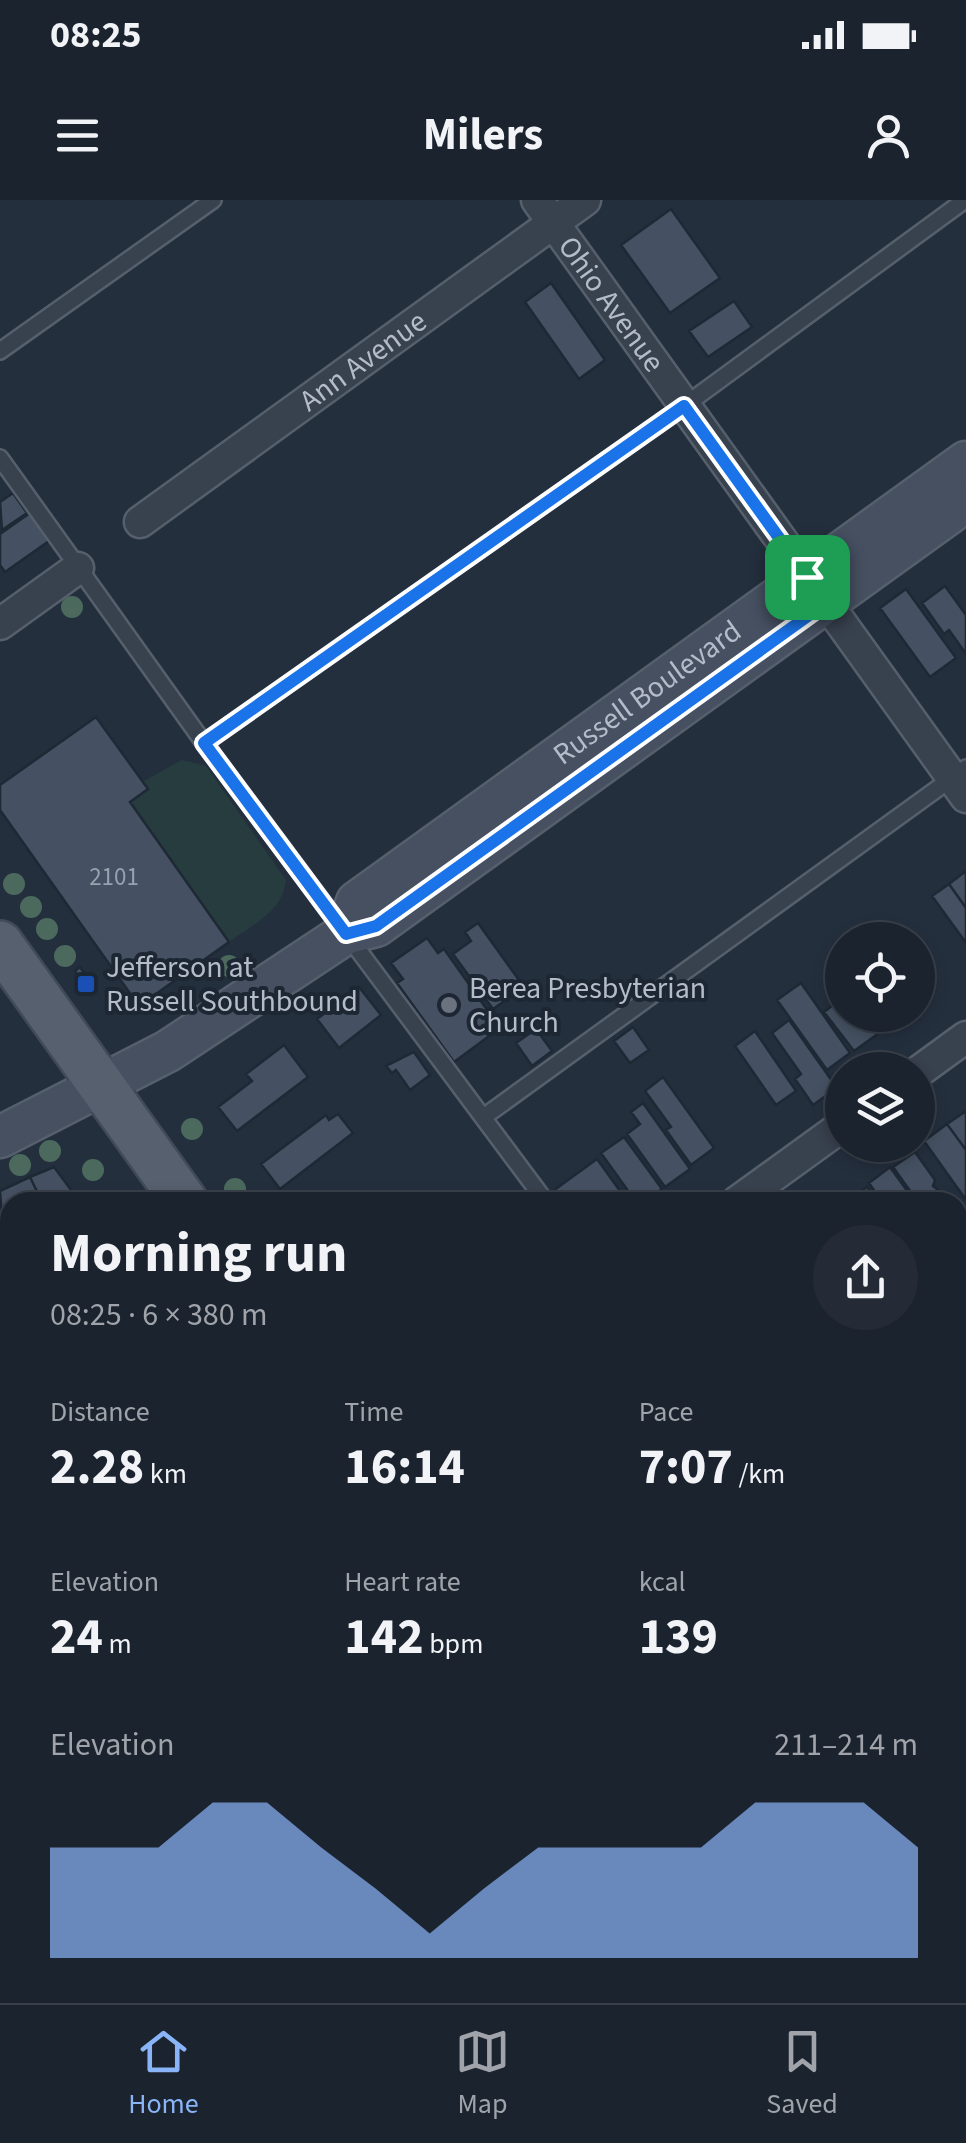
<!DOCTYPE html>
<html lang="en">
<head>
<meta charset="utf-8">
<style>
	body { margin:0; font-family:"Source Sans 3",sans-serif; background:#242b36; color:#f1f3f6; height:100vh; display:flex; flex-direction:column; font-size:38px; white-space:nowrap }
	* { box-sizing:border-box; margin:0 }
	p { font-size:32px; color:#a0a4aa }
	.icon { flex:none; width:55px; height:55px; fill:none; stroke:currentColor; stroke-width:2; stroke-linecap:round; stroke-linejoin:round }
	.map { position:relative; flex:1; overflow:hidden }
	.drawer { position:absolute; left:0px; top:992px; width:968px; height:812px; display:flex; flex-direction:column; background:#1b232e; border-radius:30px 30px 0 0; box-shadow:0 5px 15px #0003,0 0 0 2px #39404a }
	.drawer>* { flex:none }
	.buttons { position:absolute; left:825px; top:722px; display:grid; gap:20px }
	.buttons a { display:grid; place-items:center; width:110px; height:110px; border-radius:50%; background:#1b232e; box-shadow:0 5px 15px #0003,0 0 0 2px #39404a; font-size:50px }
	.pin { position:absolute; display:grid; place-items:center; width:85px; height:85px; color:#fff; margin:-42px; border-radius:20px; box-shadow:0 5px 15px #0006 }
	.round { display:grid; place-items:center; flex:none; width:105px; height:105px; border-radius:52px; background:#242b36 }
	.summary { display:flex; align-items:center; justify-content:space-between; height:170px; padding:0 50px }
	h1 { font-size:55px; font-weight:700; line-height:75px }
	.figures { display:grid; grid-template-columns:repeat(3,1fr); gap:15px; height:170px; padding:10px 50px }
	.figures div { display:grid; align-content:center }
	.figures b { font-size:50px; font-weight:700 }
	.figures small { font-size:28px; font-weight:400 }
	.figures p { font-size:28px }
	.chart { height:280px; padding:20px 50px }
	.chart p { display:flex; justify-content:space-between }
	.chart svg { width:100%; height:180px; margin-top:10px; fill:#8ab4f8; opacity:.7 }
	.status { display:flex; justify-content:space-between; align-items:center; height:70px; padding:0 50px; background:#1b232e; direction:ltr }
	.status svg { height:28px; fill:currentColor }
	header { display:flex; justify-content:space-between; align-items:center; height:130px; padding:0 50px; background:#1b232e; font-size:45px; font-weight:700 }
	.tab-bar { display:flex; justify-content:space-around; align-items:center; height:140px; border-top:2px solid #39404a; background:#1b232e; font-size:28px; color:#a0a4aa }
	.tab-bar a { display:grid; justify-items:center; gap:5px }
	.tab-bar .selected { color:#8ab4f8 }
	.map>svg:first-child { display:block }
	.green { fill:#263c3f }
	.building { fill:#455162; stroke:#1f2835; stroke-width:2.5 }
	.lines { fill:none; stroke-linecap:round; stroke-linejoin:round }
	.lane-casing { stroke:#565f6c; stroke-width:20 }
	.street-casing { stroke:#565f6c; stroke-width:35 }
	.secondary-casing { stroke:#565f6c; stroke-width:45 }
	.primary-casing { stroke:#414a57; stroke-width:50 }
	.highway-casing { stroke:#434c59; stroke-width:58 }
	.lane { stroke:#38414e; stroke-width:15 }
	.street { stroke:#38414e; stroke-width:30 }
	.secondary { stroke:#465061; stroke-width:40 }
	.primary { stroke:#56606e; stroke-width:45 }
	.highway { stroke:#746855; stroke-width:52 }
	.tree { fill:#4b6a5d }
	.route-casing { stroke:#fff; stroke-width:20 }
	.route { stroke:#1a73e8; stroke-width:12 }
	.transit-dot { fill:#1a4fb4; stroke:#1d2633; stroke-width:4 }
	.worship-dot { fill:#6b7280; stroke:#1d2633; stroke-width:4 }
	.labels { text-anchor:middle; stroke-width:8; stroke-linejoin:round; paint-order:stroke }
	.number-label { font-size:25px; fill:#98a1af }
	.street-label { font-size:30px; fill:#b4bcc9; stroke:#1d2633 }
	.poi-label { font-size:30px; fill:#b4bcc9; stroke:#1d2633; text-anchor:start }
</style>
</head>
<body>
<div class="status"><b>08:25</b><svg viewBox="0 0 49 12"><path d="M0 12V9h3v3zM5 12V6h3v6zM10 12V3h3v9zM15 12V0h3v12zM26 1h20v11H26zM47 4h2v5h-2z"/></svg></div>
<header><svg class="icon" aria-label="menu" viewBox="0 0 24 24"><path d="M4 6h16M4 12h16M4 18h16"/></svg>Milers<svg class="icon" aria-label="person" viewBox="0 0 24 24"><circle cx="12" cy="8" r="4"/><path d="M4 21q1-7 8-7t8 7"/></svg></header>
<div class="map">
<svg width="966" height="1803" viewBox="0 0 966 1803">
	<rect width="100%" height="100%" fill="#242f3e"/>
	<path class="green" d="M182,560L206,566L286,680C283,712 252,725 229,742L130,602L142,582Z
		M10,1217V1378L0,1357V1222Z
		M966,1410V1523L958,1527V1416Z
		M966,1575V1705L958,1712V1579Z
		M597,1795H679L685,1803H588Z"/>
	<path class="building" d="M671,9L720,78L670,113L621,45Z
		M551,83L605,160L579,179L525,102Z
		M734,101L752,127L708,157L689,131Z
		M13,293L27,313L2,330L0,302Z
		M30,313L49,341L5,372L0,365V334Z
		M945,386L966,415V454L949,430L944,434L922,403Z
		M906,389L956,458L930,477L880,408Z
		M96,517L148,589L130,602L229,742L139,806L0,610V585Z
		M966,671V708L949,684Z
		M949,684L966,708V743L932,696Z
		M478,723L524,787L493,809L453,754L471,741L465,732Z
		M427,738L438,753L444,749L500,828L454,862L397,783L403,779L391,763Z
		M80,767L89,780L84,783L75,771Z
		M801,783L850,853L827,870L777,800Z
		M359,787L381,815L339,848L317,819Z
		M842,798V815H866L879,833L854,851L824,812Z
		M789,820L837,888L813,905L795,879L801,874L772,833Z
		M633,827L649,850L630,863L614,841Z
		M536,829L552,851L532,866L516,843Z
		M755,831L796,891L776,905L735,846Z
		M284,845L308,877L237,931L218,907L252,881L246,874Z
		M414,852L430,875L410,890L396,870L392,873L386,866Z
		M663,877L714,948L691,965L666,930L671,927L645,891Z
		M643,903L690,969L665,987L627,934L640,924L631,912Z
		M966,911V950L947,924Z
		M338,914L353,933L280,989L261,964L326,915L329,920Z
		M947,924L966,950V1000L924,941Z
		M624,937L662,989L643,1002H636L601,953Z
		M915,952L935,980L933,986L945,995V1002H918L893,967Z
		M597,959L628,1002H550L546,996Z
		M54,967L80,1002H42L30,977Z
		M890,967L915,1002H882L869,983Z
		M30,977L42,1002H10V1045L4,1043L0,991Z
		M867,987L878,1002H842L851,992L857,994Z
		M0,1050L10,1071V1179L0,1158Z
		M958,1232L966,1243V1281L958,1269Z
		M958,1269L966,1281V1307L958,1313Z
		M0,1371L10,1392L0,1400Z
		M10,1516V1795H352L335,1803H0V1520Z"/>
	<g class="lines">
		<g class="lane-casing">
			<path id="lane" d="M0,151L213,0
				M0,258L204,543L546,1002
				M204,543L684,206L965,0
				M485,916L966,568
				M958,1115L966,1108
				M0,1211L10,1206"/>
		</g>
		<g class="street-casing">
			<g id="street">
				<path id="s1" d="M537,0L966,597"/>
				<path id="s2" d="M140,322L585,0"/>
				<path d="M0,424L78,368"/>
				<path d="M918,872L966,837"/>
				<path d="M737,1002L842,926"/>
				<path d="M958,1383L966,1377"/>
				<path d="M0,1476L10,1471"/>
				<path d="M417,1803L435,1795"/>
			</g>
		</g>
		<g class="secondary-casing">
			<g id="secondary">
				<path id="s3" d="M345,734L357,702L966,262"/>
				<path d="M0,937L168,851L345,734L376,726L966,301"/>
			</g>
		</g>
		<g class="primary-casing">
			<path id="primary" d="M0,744L185,1002
				M718,1795L723,1803
				M823,1795L829,1803"/>
		</g>
		<g class="highway-casing">
			<path id="highway" d="M958,1560L966,1556
				M958,1769L966,1762
				M546,1803L552,1795
				M915,1803L925,1795"/>
		</g>
		<use href="#lane" class="lane"/>
		<use href="#street" class="street"/>
		<use href="#secondary" class="secondary"/>
		<use href="#primary" class="primary"/>
		<use href="#highway" class="highway"/>
	</g>
	<g class="tree">
		<circle cx="72" cy="407" r="11"/>
		<circle cx="14" cy="684" r="11"/>
		<circle cx="31" cy="707" r="11"/>
		<circle cx="47" cy="729" r="11"/>
		<circle cx="65" cy="756" r="11"/>
		<circle cx="229" cy="766" r="11"/>
		<circle cx="192" cy="929" r="11"/>
		<circle cx="50" cy="951" r="11"/>
		<circle cx="20" cy="965" r="11"/>
		<circle cx="93" cy="970" r="11"/>
		<circle cx="235" cy="989" r="11"/>
	</g>
	<g class="lines">
		<g class="route-casing">
			<path id="route" d="M684,206L826,403L376,726L346,734L204,543Z"/>
		</g>
		<use href="#route" class="route"/>
	</g>
	<rect class="transit-dot" x="76" y="774" width="20" height="20" rx="5"/>
	<circle class="worship-dot" cx="449" cy="805" r="10"/>
	<g class="labels">
		<g class="number-label">
			<text x="114" y="685">2101</text>
		</g>
		<g class="street-label">
			<text dy="10" stroke="none"><textPath href="#s1" startOffset="128">Ohio Avenue</textPath></text>
			<text dy="10" stroke="none"><textPath href="#s2" startOffset="275">Ann Avenue</textPath></text>
			<text dy="10" stroke="none"><textPath href="#s3" startOffset="392">Russell Boulevard</textPath></text>
		</g>
		<g class="poi-label">
			<text x="106" y="777">Jefferson at<tspan x="106" dy="34">Russell Southbound</tspan></text>
			<text x="469" y="798">Berea Presbyterian<tspan x="469" dy="34">Church</tspan></text>
		</g>
	</g>
</svg>
<div class="buttons">
<a><svg class="icon" aria-label="locate" viewBox="0 0 24 24"><circle cx="12" cy="12" r="6"/><path d="M12 2v4M12 18v4M2 12h4M18 12h4"/></svg></a>
<a><svg class="icon" aria-label="layers" viewBox="0 0 24 24"><path d="M12 4l9 5-9 5-9-5zM3 14l9 5 9-5"/></svg></a>
</div>
<div class="pin" style="left:807px;top:377px;background:#1e9e55"><svg class="icon" aria-label="arrive" viewBox="0 0 24 24"><path d="M6 21V4h12l-3 4 3 4H6"/></svg></div>
<section class="drawer">
<div class="summary"><div><h1>Morning run</h1><p>08:25 · 6 × 380 m</p></div><a class="round"><svg class="icon" aria-label="share" viewBox="0 0 24 24"><path d="M12 15V3M7 8l5-5 5 5M5 13v7h14v-7"/></svg></a></div>
<div class="figures">
<div><p>Distance</p><b>2.28<small> km</small></b></div>
<div><p>Time</p><b>16:14</b></div>
<div><p>Pace</p><b>7:07<small> /km</small></b></div>
</div>
<div class="figures">
<div><p>Elevation</p><b>24<small> m</small></b></div>
<div><p>Heart rate</p><b>142<small> bpm</small></b></div>
<div><p>kcal</p><b>139</b></div>
</div>
<div class="chart"><p><span>Elevation</span>211–214 m</p>
<svg viewBox="0 0 160 44" preserveAspectRatio="none"><path d="M0 44V17L10 17L20 17L30 6L40 6L50 17L60 27L70 38L80 27L90 17L100 17L110 17L120 17L130 6L140 6L150 6L160 17V44z"/></svg>
</div>
</section>
</div>
<nav class="tab-bar">
<a class="selected"><svg class="icon" aria-label="home" viewBox="0 0 24 24"><path d="M3 11l9-7 9 7M6 9v11h12V9"/></svg>Home</a>
<a><svg class="icon" aria-label="map" viewBox="0 0 24 24"><path d="M3 6l6-2 6 2 6-2v14l-6 2-6-2-6 2zM9 4v14M15 6v14"/></svg>Map</a>
<a><svg class="icon" aria-label="saved" viewBox="0 0 24 24"><path d="M7 4h10v16l-5-4-5 4z"/></svg>Saved</a>
</nav>
</body>
</html>
